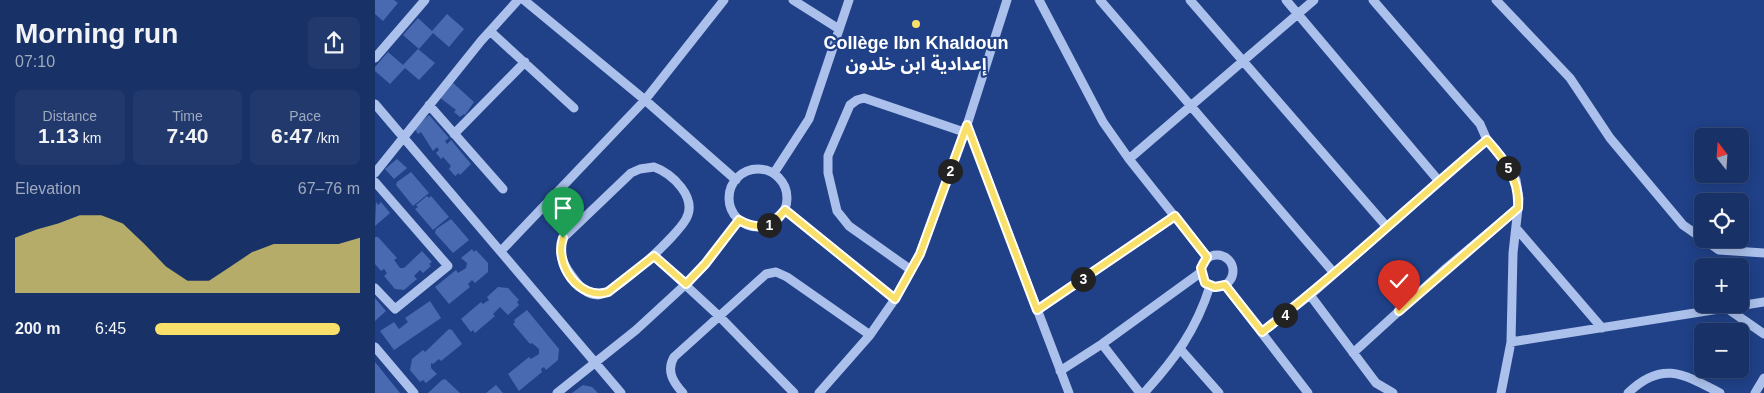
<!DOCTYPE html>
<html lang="en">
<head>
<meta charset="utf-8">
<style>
	body { margin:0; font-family:Helvetica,"Noto Sans Arabic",sans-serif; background:#21396c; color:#f1f3f6; height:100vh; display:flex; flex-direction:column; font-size:19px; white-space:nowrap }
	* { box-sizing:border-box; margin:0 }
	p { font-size:16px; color:#9fa9bf }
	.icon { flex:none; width:28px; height:28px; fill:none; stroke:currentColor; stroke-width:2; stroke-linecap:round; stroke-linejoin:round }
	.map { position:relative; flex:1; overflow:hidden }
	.sheet { display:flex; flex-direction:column; background:#183166; width:375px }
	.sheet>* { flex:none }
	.needle { width:32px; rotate:343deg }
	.controls { position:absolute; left:1319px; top:128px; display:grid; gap:10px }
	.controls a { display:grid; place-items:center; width:55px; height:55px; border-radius:8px; background:#183166; box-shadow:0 2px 12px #0003,0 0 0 1px #364c7a; font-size:25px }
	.pin { position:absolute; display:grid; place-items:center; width:42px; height:42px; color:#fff; margin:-51px -21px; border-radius:50% 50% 50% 0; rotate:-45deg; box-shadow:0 0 5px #0007 }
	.pin .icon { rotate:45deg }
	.km { position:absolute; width:25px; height:25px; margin:-12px; border-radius:50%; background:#222; color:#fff; font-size:14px; line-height:25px; text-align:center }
	.round { display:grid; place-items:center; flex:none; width:52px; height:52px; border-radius:8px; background:#21396c }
	.head { display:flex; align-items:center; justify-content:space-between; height:85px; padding:0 15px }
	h1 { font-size:28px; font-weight:700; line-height:38px }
	.metrics { display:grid; grid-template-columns:repeat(3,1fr); gap:8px; height:85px; padding:5px 15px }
	.metrics div { display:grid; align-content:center; border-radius:8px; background:#21396c; text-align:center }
	.metrics b { font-size:21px; font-weight:700 }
	.metrics small { font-size:14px; font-weight:400 }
	.metrics p { font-size:14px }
	.chart { height:140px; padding:10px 15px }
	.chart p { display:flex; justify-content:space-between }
	.chart svg { width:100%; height:90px; margin-top:5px; fill:#f8e06b; opacity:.7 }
	ul { padding:0 15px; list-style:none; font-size:16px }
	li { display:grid; grid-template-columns:80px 60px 1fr; align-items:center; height:38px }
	li i { height:12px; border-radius:6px; background:#f8e06b }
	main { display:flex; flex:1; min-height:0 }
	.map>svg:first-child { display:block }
	.building { fill:#496ab1 }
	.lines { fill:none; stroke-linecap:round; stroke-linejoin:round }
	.minor { stroke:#abc0ea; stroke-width:9 }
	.route-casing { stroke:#fff; stroke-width:10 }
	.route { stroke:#f8e06b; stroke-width:6 }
	.poi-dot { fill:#f8e06b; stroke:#204188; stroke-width:2 }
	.labels { text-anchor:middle; stroke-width:4.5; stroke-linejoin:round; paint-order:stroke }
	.poi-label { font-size:18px; font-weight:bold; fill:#fff; stroke:#204188 }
</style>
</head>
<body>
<main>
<section class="sheet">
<div class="head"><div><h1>Morning run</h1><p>07:10</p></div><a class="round"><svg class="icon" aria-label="share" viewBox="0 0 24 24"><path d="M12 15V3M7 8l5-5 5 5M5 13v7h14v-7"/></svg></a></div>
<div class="metrics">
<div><p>Distance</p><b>1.13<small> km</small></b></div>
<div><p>Time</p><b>7:40</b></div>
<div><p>Pace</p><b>6:47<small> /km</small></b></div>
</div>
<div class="chart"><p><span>Elevation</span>67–76 m</p>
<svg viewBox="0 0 160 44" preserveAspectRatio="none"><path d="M0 44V17L10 13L20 10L30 6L40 6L50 10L60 20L70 31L80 38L90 38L100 31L110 24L120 20L130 20L140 20L150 20L160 17V44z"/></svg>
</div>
<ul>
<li><b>200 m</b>6:45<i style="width:90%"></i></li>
</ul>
</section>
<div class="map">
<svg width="1389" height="393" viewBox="0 0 1389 393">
	<rect width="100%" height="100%" fill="#204188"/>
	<path class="building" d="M0,0H19L23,3L8,21L0,14Z
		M72,14L89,29L74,47L58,33L44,49L28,35L43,18L57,31Z
		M43,49L60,63L44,80L30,68L15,84L0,71V67L13,52L28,65Z
		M77,82L99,102L90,115L89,114L85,117L79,112L81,110L64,97Z
		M54,115L74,138L70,141L72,144L76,140L96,164L85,175L84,173L80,176L74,169L76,166L68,157L66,159L61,153L64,150L62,147L58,151L46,132L43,134L39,128Z
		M22,159L32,168L19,179L10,169Z
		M36,172L54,193L38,206L21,185L22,182Z
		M52,196L54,198L56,196L74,217L58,230L40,209L43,207L41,205Z
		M1,202L3,205L6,202L15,213L0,226Z
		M76,219L94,240L78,253L60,233L61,229Z
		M0,237H3L22,258L19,260L25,268H29L47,251L57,262L54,264L56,266L48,273L45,270L39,276L42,279L29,290L20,289L9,276L12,273L9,269L6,271L0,264Z
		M97,249L99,252L101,250L113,263V272L100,283L97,280L93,284L95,287L74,304L60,287L81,270L83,273L91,268L92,263L86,258Z
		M123,287L133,288L144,300L142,302L144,305L133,315L125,307L118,314L120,316L100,333L98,330L96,332L86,319L106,302L108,304L114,300L112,297Z
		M0,298L11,311L0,321Z
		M55,301L66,318L19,350L5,331L19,322L24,329L33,322L30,318Z
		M152,310L184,349L183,360L171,370L169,367L166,369L167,372L144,391L133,374L154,357L156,359L164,354V349L157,343L155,344L138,324L140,322L139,320Z
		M74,329L77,330L87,344L66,361L64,359L58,364L56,363V368L62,374L51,383L48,380L45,382L35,370L37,359L48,350L50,352Z
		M0,362L25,393H0Z
		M70,379L85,393H53L67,380Z
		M121,385L128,393H111Z
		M208,385L217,387L223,393H197Z"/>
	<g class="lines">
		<path class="minor" d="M149,0L270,100L361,180
			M418,0L464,29
			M664,0L728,122L754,159L832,257
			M725,0L959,273
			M815,0L1012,227
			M911,0L1063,180
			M998,0L1105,124L1112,140L1127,158L1141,180L1144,199L1138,253L1136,342L1126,393
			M1121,0L1195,78L1235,138L1308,225L1344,250L1389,253
			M115,31L199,108
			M0,58L50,0
			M0,104L246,393
			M54,105L128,189
			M592,125L694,393
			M79,134L150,62
			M754,159L939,0
			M279,167C297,173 323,198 311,219C302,236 240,294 223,295C210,295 204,285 197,276C187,263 183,253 188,238L256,173L265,169Z
			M354 198a29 29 0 1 1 58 0a29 29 0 1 1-58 0Z
			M0,173L106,41L143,0
			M399,173L434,119L474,0
			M0,182L73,266L20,309L0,288
			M410,210L520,299
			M1141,228L1227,328
			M126,251L270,100L349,0
			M826 271a16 16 0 1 1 32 0a16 16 0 1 1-32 0Z
			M279,256L345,317L419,393
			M536,270L474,226L462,211L453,173V156L475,105L482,100L489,98L589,132
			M850,285L933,393
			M935,295L1001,383L1018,393
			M1353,309L1389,334
			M662,310L800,216
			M887,332L935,295L1112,140
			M1136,342L1389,302
			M727,344L765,393
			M0,347L39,393
			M806,350L844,393
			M978,353L1069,270L1143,208
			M685,371L727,344L825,273
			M182,393L261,330L311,284L331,264L364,220
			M308,393C298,382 291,371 299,357L391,274L401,272L412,277L495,335
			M444,393L495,335L520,299L545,254L592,125L632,0
			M769,393C800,359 821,330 835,286
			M1253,393C1287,360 1309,374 1345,393
			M1380,393L1389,378"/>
	</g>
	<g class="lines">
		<g class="route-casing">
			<path id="route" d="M188,238C179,264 204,301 233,292L279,256L311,284L330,264L364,220C383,231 396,227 410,210L520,299L545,254L592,125L662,310L800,216L832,257L826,268L830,283L840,287L850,285L887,332C965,272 1036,204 1112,140C1130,160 1145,179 1143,208L1024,311"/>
		</g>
		<use href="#route" class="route"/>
	</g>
	<circle class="poi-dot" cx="541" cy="24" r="5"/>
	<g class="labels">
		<g class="poi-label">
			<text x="541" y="49">Collège Ibn Khaldoun<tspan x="541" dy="21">إعدادية ابن خلدون</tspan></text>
		</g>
	</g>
</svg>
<div class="controls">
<a><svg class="needle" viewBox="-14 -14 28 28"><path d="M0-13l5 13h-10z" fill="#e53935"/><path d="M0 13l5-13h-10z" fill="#9fa9bf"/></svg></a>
<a><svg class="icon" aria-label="locate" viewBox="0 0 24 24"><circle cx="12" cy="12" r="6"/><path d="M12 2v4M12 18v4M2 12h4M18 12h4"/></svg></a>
<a>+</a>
<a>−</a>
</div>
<div class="pin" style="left:188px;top:238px;background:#1e9e55"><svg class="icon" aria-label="arrive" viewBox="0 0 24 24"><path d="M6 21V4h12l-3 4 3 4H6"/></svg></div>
<div class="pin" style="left:1024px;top:311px;background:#d93025"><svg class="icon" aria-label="check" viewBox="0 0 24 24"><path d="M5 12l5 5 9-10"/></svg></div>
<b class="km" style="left:394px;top:225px">1</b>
<b class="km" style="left:575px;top:171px">2</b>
<b class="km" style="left:708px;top:279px">3</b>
<b class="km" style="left:910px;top:315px">4</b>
<b class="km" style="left:1133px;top:168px">5</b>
</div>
</main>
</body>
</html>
